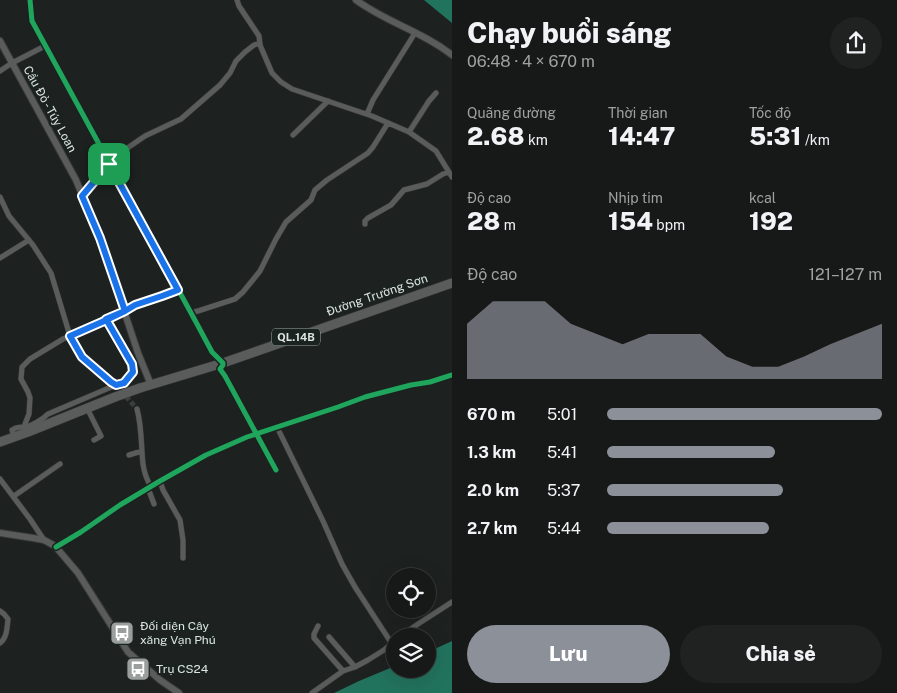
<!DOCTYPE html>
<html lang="vi">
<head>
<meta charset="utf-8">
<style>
	body { margin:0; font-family:"Public Sans",sans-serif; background:#1f2220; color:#f1f3f6; height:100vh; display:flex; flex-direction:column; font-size:19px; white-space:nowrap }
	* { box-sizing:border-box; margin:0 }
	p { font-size:16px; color:#9ea0a1 }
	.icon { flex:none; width:28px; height:28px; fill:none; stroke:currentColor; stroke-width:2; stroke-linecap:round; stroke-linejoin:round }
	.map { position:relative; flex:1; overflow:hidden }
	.details { display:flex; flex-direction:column; background:#161917; width:445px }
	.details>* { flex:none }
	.tools { position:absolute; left:386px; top:568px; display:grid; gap:10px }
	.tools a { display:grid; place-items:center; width:50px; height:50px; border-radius:50%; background:#161917; box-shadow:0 5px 20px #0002,0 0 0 1px #353836; font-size:25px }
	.pin { position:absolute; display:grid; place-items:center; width:42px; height:42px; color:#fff; margin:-21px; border-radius:10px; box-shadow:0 2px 8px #0006 }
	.round { display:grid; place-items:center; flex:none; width:52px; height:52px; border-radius:26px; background:#1f2220 }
	.head { display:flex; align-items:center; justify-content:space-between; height:85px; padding:0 15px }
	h1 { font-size:28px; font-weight:800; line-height:38px }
	.figures { display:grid; grid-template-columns:repeat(3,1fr); gap:8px; height:85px; padding:5px 15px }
	.figures div { display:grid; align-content:center }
	.figures b { font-size:25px; font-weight:800 }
	.figures small { font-size:14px; font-weight:400 }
	.figures p { font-size:14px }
	.chart { height:140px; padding:10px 15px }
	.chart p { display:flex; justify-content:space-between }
	.chart svg { width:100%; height:90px; margin-top:5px; fill:#8c9099; opacity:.7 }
	.button { display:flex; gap:10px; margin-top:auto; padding:10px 15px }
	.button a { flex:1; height:58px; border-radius:30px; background:#8c9099; color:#fff; font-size:20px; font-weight:800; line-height:58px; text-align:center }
	.button a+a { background:#1f2220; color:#f1f3f6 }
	ul { padding:0 15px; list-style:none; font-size:16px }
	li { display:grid; grid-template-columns:80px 60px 1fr; align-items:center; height:38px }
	li i { height:12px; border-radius:6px; background:#8c9099 }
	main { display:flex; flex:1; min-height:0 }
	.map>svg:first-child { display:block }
	.water { fill:#22735e }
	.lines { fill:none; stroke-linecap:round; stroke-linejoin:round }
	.minor-tunnel { stroke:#3a3e3c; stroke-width:5; stroke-dasharray:5 2.5; stroke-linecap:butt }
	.minor-casing { stroke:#393b3a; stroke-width:6 }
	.tertiary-casing { stroke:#393b3a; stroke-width:8 }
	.trunk-casing { stroke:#393b3a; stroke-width:10 }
	.minor { stroke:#5a5c5b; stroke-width:5 }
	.tertiary { stroke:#5a5c5b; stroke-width:6 }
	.trunk { stroke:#595c5a; stroke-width:9 }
	.trunk-bridge-casing { stroke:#393b3a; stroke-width:10; stroke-linecap:butt }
	.trunk-bridge { stroke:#595c5a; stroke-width:9 }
	.cycleway-casing { stroke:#1b2320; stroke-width:8 }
	.cycleway { stroke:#20a55d; stroke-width:5 }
	.route-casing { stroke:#fff; stroke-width:10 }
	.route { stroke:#1a73e8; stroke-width:6 }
	.labels { text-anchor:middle; stroke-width:4.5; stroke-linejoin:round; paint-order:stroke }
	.shield { fill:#1b2320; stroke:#a4a9a7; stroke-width:1 }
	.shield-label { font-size:11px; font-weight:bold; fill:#dee3e1 }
	.street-label { font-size:12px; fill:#dee3e1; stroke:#1b2320 }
	.poi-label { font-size:12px; fill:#dee3e1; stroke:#1b2320; text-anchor:start }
</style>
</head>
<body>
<main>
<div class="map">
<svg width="452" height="693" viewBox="0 0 452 693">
	<rect width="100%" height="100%" fill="#1d211f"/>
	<path class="water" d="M424,0H452V23Z
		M452,641V693H334L359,681L395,666V669H428V652Z"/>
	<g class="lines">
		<path class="minor-tunnel" d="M116,385L137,409"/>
		<g class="minor-casing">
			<path id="minor" d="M30,0L32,21L197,324L212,352L223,363V365L220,369L225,376L276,470
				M237,0L239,6L259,36L260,45L272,73L281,82L292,89L372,116L409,132L436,151L452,177
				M0,71L12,63L45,46
				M367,114L373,100L415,33
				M409,132L429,101L436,93
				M293,135L328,101
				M107,162L145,136L181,119L220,85L230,73L236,61L245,52L254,45L260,43
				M82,196L109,164
				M0,197L9,216L33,245L51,273L70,336L82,357L111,382L116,385L124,383L133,372L131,363L106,319
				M365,224V221L368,218L391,205L404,190L427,184L443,174L449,172
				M0,258L29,240
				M190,313L198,311L235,299L243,292L260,271L276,239L286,222L311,200L315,190L327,180L368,153L373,147L388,123
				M87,408L101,436L94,440
				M137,409C142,427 141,446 143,464C144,472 147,480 151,487
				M25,427V424L29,414L30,398L28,392L21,379L22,367L30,359L63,339L103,322L135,305L162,296L178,290
				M277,427L323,521L342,564L355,587L392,644
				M14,437L12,430C18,426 18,428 25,427C32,426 43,419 48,414L116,385
				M129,455L142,451
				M0,479L30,519L44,540
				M160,481L163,490L180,520L183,540V558
				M148,488L154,504
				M14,496L60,464
				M56,547L81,532L120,505L160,481L206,455L247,437L338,407L365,397L411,385L430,382L452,375
				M0,611L4,614L8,619C7,628 7,638 0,643
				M318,626L314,634V638L343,671
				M401,636L418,624L452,602
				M329,637L355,667
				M312,693L343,671L355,667L368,660L384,650L395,641"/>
		</g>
		<g class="tertiary-casing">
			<path id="tertiary" d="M356,0C386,22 423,32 452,55
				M0,41L76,180L100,238L138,353L151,385
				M0,533L33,538L44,540L55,546L78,573L128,652L160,680L179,693"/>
		</g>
		<g class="trunk-casing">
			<path id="trunk" d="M140,388L223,363L452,283
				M0,442L28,432L115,397"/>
		</g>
		<use href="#minor" class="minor"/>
		<use href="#tertiary" class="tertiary"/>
		<use href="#trunk" class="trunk"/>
		<g class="trunk-bridge-casing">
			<path id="trunk-bridge" d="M115,397L140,388"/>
		</g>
		<use href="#trunk-bridge" class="trunk-bridge"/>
		<g class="cycleway-casing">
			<path id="cycleway" d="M30,0L32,21L197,324L212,352L223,363V365L220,369L225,376L276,470
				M56,547L81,532L120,505L160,481L206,455L247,437L338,407L365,397L411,385L430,382L452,375"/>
		</g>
		<use href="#cycleway" class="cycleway"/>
	</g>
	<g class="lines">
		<g class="route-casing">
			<path id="route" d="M109,164L82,196L100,238L125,311L102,322L70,336L82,357L111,382L116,385L124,383L133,372L132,364L106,319L125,311L135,305L162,296L178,290L109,164"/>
		</g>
		<use href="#route" class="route"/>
	</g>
	<defs>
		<g id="bus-square" transform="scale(1.25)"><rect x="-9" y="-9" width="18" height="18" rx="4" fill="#9a9f9d" stroke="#1b2320"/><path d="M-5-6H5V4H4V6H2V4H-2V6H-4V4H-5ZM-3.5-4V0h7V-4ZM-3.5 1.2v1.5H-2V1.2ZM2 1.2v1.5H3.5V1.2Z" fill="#fff"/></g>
	</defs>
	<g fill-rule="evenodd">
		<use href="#bus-square" x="122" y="633"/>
		<use href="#bus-square" x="138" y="669"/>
	</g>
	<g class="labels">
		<rect class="shield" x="272" y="328.5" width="48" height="17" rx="4"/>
		<g class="shield-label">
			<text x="296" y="341">QL.14B</text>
		</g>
		<g class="street-label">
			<text transform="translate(50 109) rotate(61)" y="4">Cầu Đỏ - Túy Loan</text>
			<text transform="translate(377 295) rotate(-19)" y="4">Đường Trường Sơn</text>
		</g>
		<g class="poi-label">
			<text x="140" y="630">Đối diện Cây<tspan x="140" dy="14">xăng Vạn Phú</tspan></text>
			<text x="156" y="673">Trụ CS24</text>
		</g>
	</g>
</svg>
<div class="tools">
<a><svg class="icon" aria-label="locate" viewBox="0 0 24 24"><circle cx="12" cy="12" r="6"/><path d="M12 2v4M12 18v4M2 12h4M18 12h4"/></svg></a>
<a><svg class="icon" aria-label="layers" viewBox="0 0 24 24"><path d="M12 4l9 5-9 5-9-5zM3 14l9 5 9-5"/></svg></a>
</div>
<div class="pin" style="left:109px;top:164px;background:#1e9e55"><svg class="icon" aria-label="arrive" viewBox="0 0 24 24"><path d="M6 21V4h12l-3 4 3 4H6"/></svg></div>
</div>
<section class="details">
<div class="head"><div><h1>Chạy buổi sáng</h1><p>06:48 · 4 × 670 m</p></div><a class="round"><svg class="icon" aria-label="share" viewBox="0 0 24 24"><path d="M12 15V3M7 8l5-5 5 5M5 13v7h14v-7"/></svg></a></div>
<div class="figures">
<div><p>Quãng đường</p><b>2.68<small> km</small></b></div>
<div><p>Thời gian</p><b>14:47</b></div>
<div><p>Tốc độ</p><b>5:31<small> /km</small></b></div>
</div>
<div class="figures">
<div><p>Độ cao</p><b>28<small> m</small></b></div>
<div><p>Nhịp tim</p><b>154<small> bpm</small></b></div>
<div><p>kcal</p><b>192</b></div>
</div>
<div class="chart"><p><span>Độ cao</span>121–127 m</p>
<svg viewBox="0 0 160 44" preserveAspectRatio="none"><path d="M0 44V17L10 6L20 6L30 6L40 17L50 22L60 27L70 22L80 22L90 22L100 33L110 38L120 38L130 33L140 27L150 22L160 17V44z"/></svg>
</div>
<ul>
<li><b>670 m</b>5:01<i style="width:100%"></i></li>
<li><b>1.3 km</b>5:41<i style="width:61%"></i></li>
<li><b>2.0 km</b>5:37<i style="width:64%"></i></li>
<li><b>2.7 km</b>5:44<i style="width:59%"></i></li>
</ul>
<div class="button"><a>Lưu</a><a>Chia sẻ</a></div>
</section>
</main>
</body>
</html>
